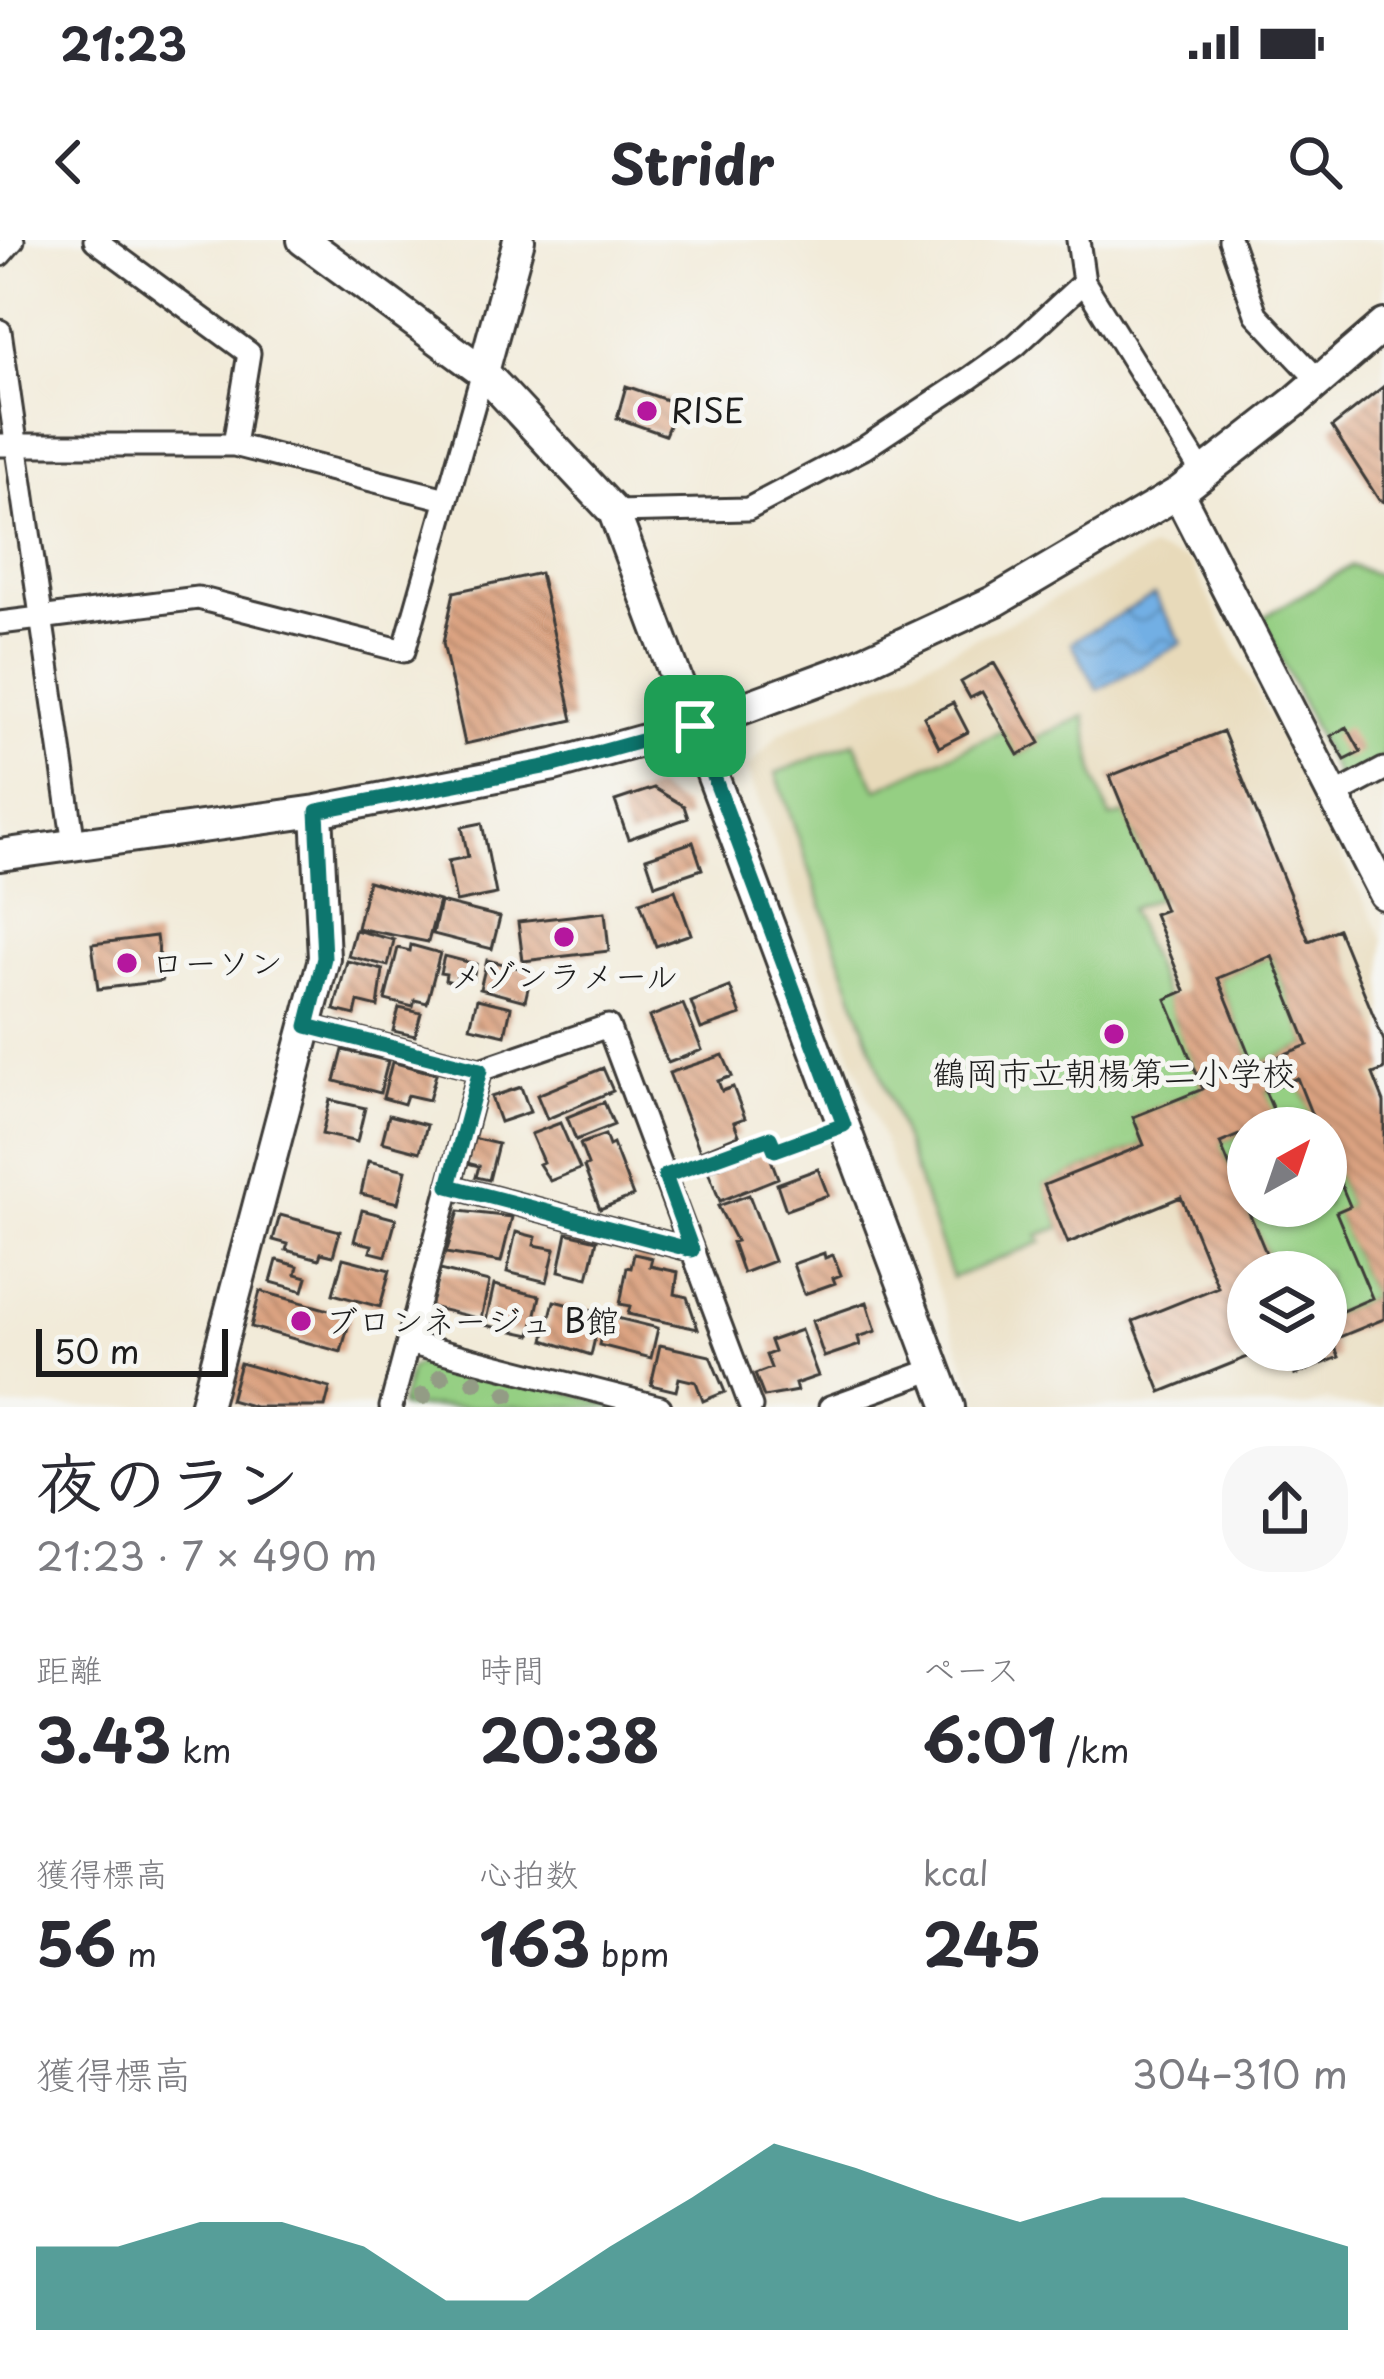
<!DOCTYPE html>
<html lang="ja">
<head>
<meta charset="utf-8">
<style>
	body { margin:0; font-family:"Playpen Sans","Klee One",sans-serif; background:#f7f7f7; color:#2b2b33; height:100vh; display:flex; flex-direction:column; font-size:45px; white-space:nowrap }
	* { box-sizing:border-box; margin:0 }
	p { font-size:39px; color:#7c7c81 }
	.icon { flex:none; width:66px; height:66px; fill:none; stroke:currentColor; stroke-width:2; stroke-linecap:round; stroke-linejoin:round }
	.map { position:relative; height:1167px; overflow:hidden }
	.panel { display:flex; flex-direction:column; background:#fff; flex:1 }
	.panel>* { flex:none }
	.needle { width:78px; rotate:40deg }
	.tools { position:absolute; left:1227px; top:867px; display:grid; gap:24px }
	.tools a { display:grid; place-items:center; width:120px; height:120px; border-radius:50%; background:#fff; box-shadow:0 3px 9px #0004; font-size:60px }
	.scale { position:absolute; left:36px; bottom:30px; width:192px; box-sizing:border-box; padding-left:12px; border:6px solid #1c1c1c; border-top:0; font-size:33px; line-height:42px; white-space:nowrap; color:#1c1c1c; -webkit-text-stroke:9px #f6f6f2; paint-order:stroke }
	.pin { position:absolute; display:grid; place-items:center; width:102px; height:102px; color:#fff; margin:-51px; border-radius:24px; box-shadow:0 6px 18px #0006 }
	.round { display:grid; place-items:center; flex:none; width:126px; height:126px; border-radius:48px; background:#f7f7f7 }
	.overview { display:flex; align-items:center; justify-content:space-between; height:204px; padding:0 36px }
	h1 { font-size:66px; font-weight:700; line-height:90px }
	.metrics { display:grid; grid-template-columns:repeat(3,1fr); gap:18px; height:204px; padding:12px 36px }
	.metrics div { display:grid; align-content:center }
	.metrics b { font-size:60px; font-weight:700 }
	.metrics small { font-size:33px; font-weight:400 }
	.metrics p { font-size:33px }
	.chart { height:336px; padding:24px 36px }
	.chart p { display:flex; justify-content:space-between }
	.chart svg { width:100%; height:216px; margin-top:12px; fill:#0f766e; opacity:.7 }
	.status { display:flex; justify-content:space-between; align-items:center; height:84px; padding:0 60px; background:#fff; direction:ltr }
	.status svg { height:33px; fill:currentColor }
	header { display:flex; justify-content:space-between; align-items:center; height:156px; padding:0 36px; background:#fff; font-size:54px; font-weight:700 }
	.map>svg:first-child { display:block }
	.built { fill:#e8daba; fill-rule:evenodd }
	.green { fill:#95cf83; stroke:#587650; stroke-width:3 }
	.water { fill:url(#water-waves); stroke:#476680; stroke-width:3 }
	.building { fill:url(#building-back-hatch); fill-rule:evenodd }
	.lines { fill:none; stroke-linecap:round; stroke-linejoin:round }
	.lane-casing { stroke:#3c3b38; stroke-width:16 }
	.street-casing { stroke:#3c3b38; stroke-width:27 }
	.secondary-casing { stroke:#3c3b38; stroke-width:36 }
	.lane { stroke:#fff; stroke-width:10 }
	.street { stroke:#fff; stroke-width:21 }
	.secondary { stroke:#fff; stroke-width:30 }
	.tree { fill:#939c85 }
	.route-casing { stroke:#fff; stroke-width:24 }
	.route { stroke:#0f766e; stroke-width:15 }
	.poi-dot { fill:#b5179e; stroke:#f6f6f2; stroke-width:4.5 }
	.labels { text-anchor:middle; stroke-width:10; stroke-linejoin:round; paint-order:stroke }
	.poi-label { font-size:33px; fill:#1c1c1c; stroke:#f6f6f2; text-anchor:start }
</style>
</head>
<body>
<div class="status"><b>21:23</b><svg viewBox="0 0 49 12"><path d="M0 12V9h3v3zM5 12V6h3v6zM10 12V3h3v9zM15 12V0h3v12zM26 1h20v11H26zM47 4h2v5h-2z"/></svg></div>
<header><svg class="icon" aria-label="back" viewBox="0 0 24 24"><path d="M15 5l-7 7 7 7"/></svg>Stridr<svg class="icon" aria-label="search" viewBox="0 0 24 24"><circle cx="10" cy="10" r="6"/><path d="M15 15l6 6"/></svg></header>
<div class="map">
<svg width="1384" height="1167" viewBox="0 0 1384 1167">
	<defs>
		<pattern id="water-waves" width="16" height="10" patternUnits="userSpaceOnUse" patternTransform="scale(3)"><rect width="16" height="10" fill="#72afe4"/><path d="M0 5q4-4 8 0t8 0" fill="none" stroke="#5d8eb8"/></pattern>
		<pattern id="building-back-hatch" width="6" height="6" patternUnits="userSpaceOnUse" patternTransform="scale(3)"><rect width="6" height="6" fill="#dba381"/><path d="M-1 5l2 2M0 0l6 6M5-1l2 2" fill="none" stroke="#b18469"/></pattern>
	</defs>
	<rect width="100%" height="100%" fill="#f6f6f2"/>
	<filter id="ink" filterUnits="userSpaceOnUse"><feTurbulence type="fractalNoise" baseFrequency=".00833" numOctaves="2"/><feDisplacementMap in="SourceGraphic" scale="24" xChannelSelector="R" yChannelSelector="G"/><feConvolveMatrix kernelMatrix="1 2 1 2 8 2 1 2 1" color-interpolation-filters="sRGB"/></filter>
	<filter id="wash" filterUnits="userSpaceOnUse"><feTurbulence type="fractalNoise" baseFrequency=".004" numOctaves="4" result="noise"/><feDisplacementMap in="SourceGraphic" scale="48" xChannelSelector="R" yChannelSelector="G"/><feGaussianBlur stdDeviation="2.7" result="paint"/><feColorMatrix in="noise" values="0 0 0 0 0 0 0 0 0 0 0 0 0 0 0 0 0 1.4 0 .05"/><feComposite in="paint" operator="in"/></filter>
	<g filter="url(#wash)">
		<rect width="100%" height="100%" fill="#f2ebd9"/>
		<path class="built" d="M1151,309L1190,321L1384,700V1167H1352L1326,1160L1308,1167H981L747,529L780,493L1009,382ZM1248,888H1326V966H1248ZM1248,1032H1326V1110H1248Z"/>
		<path class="green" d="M1351,326L1384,337V518L1339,542L1262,378Z
			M1085,476L1095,536L1110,578L1126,574L1160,657L1130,669L1203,849L1134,877L1144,905L1045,945L1061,987L1038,995L1042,1002L952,1038L776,533L854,502L877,549L1004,490L1019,515L1039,503L1036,498Z
			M1272,716L1308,805L1254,826L1218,738Z
			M1297,838L1317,888H1256L1277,879L1265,851Z
			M1248,891V966H1326V909L1350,966L1337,973L1372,1058L1326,1078V1032H1294L1292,1027L1274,1032L1220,903Z
			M433,1117L624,1167H400L410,1128Z"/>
		<path class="water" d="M1154,355L1182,403L1098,450L1071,402Z"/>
		<g id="blocks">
			<path class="building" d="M626,146L678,164L665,195L617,178Z
				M1384,146V262L1379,260L1332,187Z
				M540,333L573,480L465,504L443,403L454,352Z
				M994,423L1040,503L1018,515L982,452L970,458L961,442Z
				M953,463L968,492L939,507L924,477Z
				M1347,487L1361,512L1345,520L1331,496Z
				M1223,491L1309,701L1338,689L1384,801V830L1373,834L1384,862V1079L1332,1100L1339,1117L1295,1135L1284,1110H1326V1078L1372,1058L1336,972L1350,966L1326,909V888H1317L1297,838L1265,851L1277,879L1220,903L1274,1032H1248V1110H1265L1161,1152L1133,1081L1218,1047L1181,957L1068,1003L1044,945L1144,905L1133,877L1203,849L1166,759L1185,751L1154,674L1165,670L1110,536ZM1272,716L1308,805L1254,826L1218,738Z
				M654,548L684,566L688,578L628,599L615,561Z
				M482,583L496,654L456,662L448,621L468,617L462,587Z
				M693,602L702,629L655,645L646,618Z
				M368,641L439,661L428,702L357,688Z
				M675,650L691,694L656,706L640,662Z
				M440,662L500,677L492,709L433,694Z
				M605,672L609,711L523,721L518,682Z
				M355,690L394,700L388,726L348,716Z
				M156,696L162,741L98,749L92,704Z
				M411,705L440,713L427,763L415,760L413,767L385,760L398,708L410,711Z
				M444,716L476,724L473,739L457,736L456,743L445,740L446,734L440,733Z
				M487,720L532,731L525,761L480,749Z
				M347,721L383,730L378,767L358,762L355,775L334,770Z
				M730,747L741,775L701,789L691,762Z
				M477,759L511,767L505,795L470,787Z
				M683,764L702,810L668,823L649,777Z
				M399,768L421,773L415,796L393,791Z
				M343,810L388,821L380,853L335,841Z
				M723,815L732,836L718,841L722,851L733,847L745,878L734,882L739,895L700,911L669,833Z
				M392,822L436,834L429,860L407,855L404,864L383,858Z
				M603,828L613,851L547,879L537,855Z
				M521,847L530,872L500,882L491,857Z
				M330,860L365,868L357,902L322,894Z
				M604,862L614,885L576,900L567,877Z
				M389,875L427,885L420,912L382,902Z
				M560,883L580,929L550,941L539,924L543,922L531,894Z
				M605,895L609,906L613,904L633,956L600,969L584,927L588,925L580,904Z
				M473,898L498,904L489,940L476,937L479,926L467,923Z
				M767,909L778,938L720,961L708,931Z
				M368,921L406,930L398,963L361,954Z
				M818,929L828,955L786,970L777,944Z
				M749,955L774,1021L743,1033L732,1002L736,1001L718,966Z
				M362,970L396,979L386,1016L370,1012L372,1005L354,1001Z
				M459,971L512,977L501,1022L446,1013Z
				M280,975L340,991L333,1016L321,1013L319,1019L286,1010L288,1004L273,1000Z
				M516,992L536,997L534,1005L555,1009L547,1042L507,1032Z
				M567,993L597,1000L588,1038L559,1031Z
				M824,1013L825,1018L833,1015L841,1035L833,1038L835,1043L804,1054L793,1024Z
				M634,1014L652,1018L650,1026L678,1032L675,1054L687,1057L698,1089L628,1074L630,1066L620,1064L627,1027L631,1028Z
				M343,1018L390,1030L380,1067L333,1054Z
				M277,1020L298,1026L296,1034L307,1037L303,1051L271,1042Z
				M440,1030L489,1042L481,1079L430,1067Z
				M494,1045L540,1056L531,1095L485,1085Z
				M260,1051L351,1076L341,1112L251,1087Z
				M554,1061L601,1073L591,1115L544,1100Z
				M867,1062L876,1091L858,1097L860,1105L824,1117L812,1081Z
				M605,1075L658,1088L651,1118L599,1105Z
				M801,1090L818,1136L795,1144L797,1151L764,1157L755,1134L771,1128L766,1115L774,1112L770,1101Z
				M660,1105L710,1116L725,1152L703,1161L696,1142L679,1138L676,1151L651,1145Z
				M240,1123L330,1148L325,1167H255L230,1160Z"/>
		</g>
	</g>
	<g filter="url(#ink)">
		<use href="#blocks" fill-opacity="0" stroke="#3c3b38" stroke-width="3"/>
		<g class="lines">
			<g class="lane-casing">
				<path id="lane" d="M665,936L770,898L775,911L841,886"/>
			</g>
			<g class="street-casing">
				<path id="street" d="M95,0L249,113L234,205
					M1230,0L1256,74L1319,141
					M0,15L13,0
					M1084,42L1203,234
					M0,91L74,605
					M0,205H234L446,259
					M614,272L748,269L864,208L970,138L1015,106L1084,42L1078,0
					M0,383L198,358L404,411L483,132
					M1335,555L1384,529
					M307,786L480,830L608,786L751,1167
					M449,946L692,1010
					M408,1103L660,1167
					M391,1167L480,830
					M830,1167L935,1129"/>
			</g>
			<g class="secondary-casing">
				<path id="secondary" d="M303,0L483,132L614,272L949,1167
					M483,132L519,0
					M1178,253L1384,654
					M0,615L317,571L554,525L695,486L846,430L995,361L1178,253L1297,160L1384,85
					M205,1167L324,718L317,571"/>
			</g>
			<use href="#lane" class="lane"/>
			<use href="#street" class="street"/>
			<use href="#secondary" class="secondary"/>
		</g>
		<g class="tree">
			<circle cx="441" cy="1137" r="9"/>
			<circle cx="475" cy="1142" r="9"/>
			<circle cx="507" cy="1154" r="9"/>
			<circle cx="423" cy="1156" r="9"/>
		</g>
	</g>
	<g class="lines" filter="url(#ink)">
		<g class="route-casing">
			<path id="route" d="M695,486L844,885L775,910L770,898L665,936L692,1010L449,946L480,830L307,786L324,718L317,571L554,525Z"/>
		</g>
		<use href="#route" class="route"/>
	</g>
	<g class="poi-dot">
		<circle cx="647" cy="171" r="12"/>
		<circle cx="564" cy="697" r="12"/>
		<circle cx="127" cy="723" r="12"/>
		<circle cx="1114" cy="794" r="12"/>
		<circle cx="301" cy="1081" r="12"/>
	</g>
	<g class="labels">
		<g class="poi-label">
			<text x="671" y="183">RISE</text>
			<text x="151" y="735">ローソン</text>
			<text x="564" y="748" text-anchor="middle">メゾンラメール</text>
			<text x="1114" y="845" text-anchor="middle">鶴岡市立朝楊第二小学校</text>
			<text x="325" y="1093">ブロンネージュ B館</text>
		</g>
	</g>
</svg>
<div class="tools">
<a><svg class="needle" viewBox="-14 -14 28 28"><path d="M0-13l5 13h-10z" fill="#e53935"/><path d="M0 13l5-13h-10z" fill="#7c7c81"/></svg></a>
<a><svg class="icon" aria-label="layers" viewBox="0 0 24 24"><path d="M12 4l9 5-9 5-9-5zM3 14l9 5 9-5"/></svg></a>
</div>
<div class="scale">50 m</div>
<div class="pin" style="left:695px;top:486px;background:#1e9e55"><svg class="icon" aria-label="arrive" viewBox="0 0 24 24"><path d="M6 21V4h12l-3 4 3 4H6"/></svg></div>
</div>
<section class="panel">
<div class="overview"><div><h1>夜のラン</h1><p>21:23 · 7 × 490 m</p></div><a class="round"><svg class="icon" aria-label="share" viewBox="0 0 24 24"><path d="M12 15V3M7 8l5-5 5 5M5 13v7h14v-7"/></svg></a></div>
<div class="metrics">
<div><p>距離</p><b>3.43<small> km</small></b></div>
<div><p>時間</p><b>20:38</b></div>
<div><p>ペース</p><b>6:01<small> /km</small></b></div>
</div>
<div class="metrics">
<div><p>獲得標高</p><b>56<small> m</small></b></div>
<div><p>心拍数</p><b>163<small> bpm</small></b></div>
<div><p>kcal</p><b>245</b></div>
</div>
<div class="chart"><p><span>獲得標高</span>304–310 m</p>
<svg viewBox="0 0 160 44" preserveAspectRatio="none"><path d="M0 44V27L10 27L20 22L30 22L40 27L50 38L60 38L70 27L80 17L90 6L100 11L110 17L120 22L130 17L140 17L150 22L160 27V44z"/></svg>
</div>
</section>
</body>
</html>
